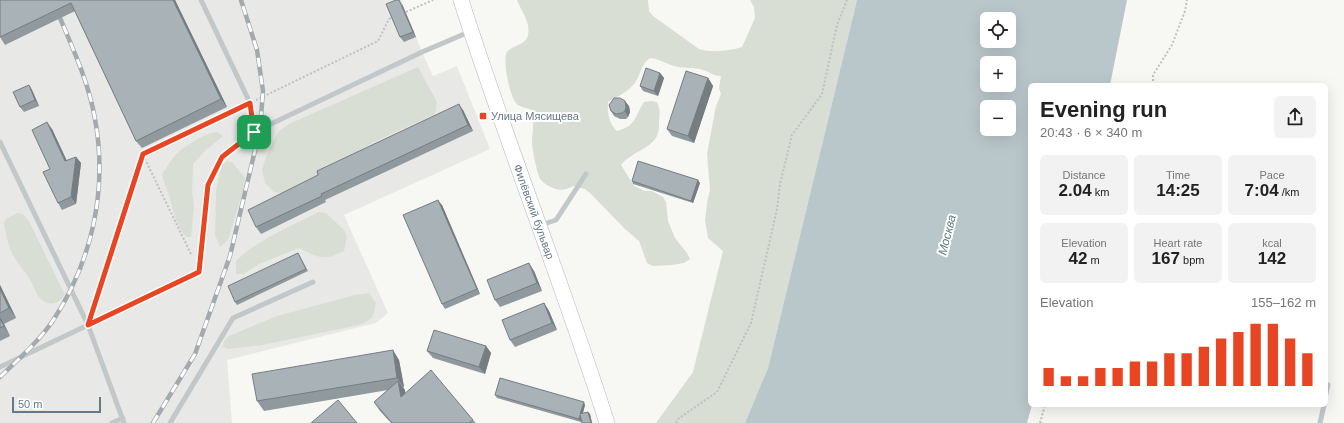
<!DOCTYPE html>
<html lang="en">
<head>
<meta charset="utf-8">
<style>
	body { margin:0; font-family:Arial,sans-serif; background:#f2f2f2; color:#222; height:100vh; display:flex; flex-direction:column; font-size:15px; white-space:nowrap }
	* { box-sizing:border-box; margin:0 }
	p { font-size:13px; color:#767676 }
	.icon { flex:none; width:22px; height:22px; fill:none; stroke:currentColor; stroke-width:2; stroke-linecap:round; stroke-linejoin:round }
	.map { position:relative; flex:1; overflow:hidden }
	.details { position:absolute; left:1028px; top:83px; width:300px; height:324px; display:flex; flex-direction:column; background:#fff; border-radius:6px; box-shadow:0 4px 16px #0002 }
	.details>* { flex:none }
	.fabs { position:absolute; left:980px; top:12px; display:grid; gap:8px }
	.fabs a { display:grid; place-items:center; width:36px; height:36px; border-radius:6px; background:#fff; box-shadow:0 4px 16px #0002; font-size:20px }
	.scale { position:absolute; left:12px; bottom:10px; width:89px; box-sizing:border-box; padding-left:4px; border:2px solid #657986; border-top:0; font-size:11px; line-height:14px; white-space:nowrap; color:#657986; -webkit-text-stroke:3px #fff; paint-order:stroke }
	.pin { position:absolute; display:grid; place-items:center; width:34px; height:34px; color:#fff; margin:-17px; border-radius:8px; box-shadow:0 2px 6px #0006 }
	.round { display:grid; place-items:center; flex:none; width:42px; height:42px; border-radius:6px; background:#f2f2f2 }
	.headline { display:flex; align-items:center; justify-content:space-between; height:68px; padding:0 12px }
	h1 { font-size:22px; font-weight:700; line-height:30px }
	.stats { display:grid; grid-template-columns:repeat(3,1fr); gap:6px; height:68px; padding:4px 12px }
	.stats div { display:grid; align-content:center; border-radius:6px; background:#f2f2f2; text-align:center }
	.stats b { font-size:17px; font-weight:700 }
	.stats small { font-size:11px; font-weight:400 }
	.stats p { font-size:11px }
	.chart { height:112px; padding:8px 12px }
	.chart p { display:flex; justify-content:space-between }
	.chart svg { width:100%; height:72px; margin-top:4px; stroke:#e84622; stroke-width:6 }
	.map>svg:first-child { display:block }
	.built { fill:#e8e8e7 }
	.green { fill:#d8ded4 }
	.water { fill:#bac7ca; fill-rule:evenodd }
	.lines { fill:none; stroke-linecap:round; stroke-linejoin:round }
	.secondary-casing { stroke:#b4babe; stroke-width:16 }
	.path { stroke:#bec0c2; stroke-width:2; stroke-dasharray:2 2; stroke-linecap:butt }
	.lane { stroke:#c2c7ca; stroke-width:5 }
	.secondary { stroke:#fff; stroke-width:15 }
	.rail-casing { stroke:#a2aaaf; stroke-width:4.5 }
	.rail { stroke:#fff; stroke-width:3; stroke-dasharray:9; stroke-linecap:butt }
	.wall { fill:#90999d }
	.shaded-wall { fill:#767d80 }
	.building { fill:#a8b2b7; stroke:#767d80 }
	.route-casing { stroke:#fff; stroke-width:8 }
	.route { stroke:#e84622; stroke-width:5 }
	.poi-dot { fill:#e84622; stroke:#fff; stroke-width:1.5 }
	.labels { text-anchor:middle; stroke-width:4; stroke-linejoin:round; paint-order:stroke }
	.poi-label { font-size:11px; fill:#657986; stroke:#fff; text-anchor:start }
	.street-label { font-size:11px; fill:#657986; stroke:#fff }
	.water-label { font-size:12px; font-style:italic; fill:#607b82; stroke:#fff }
</style>
</head>
<body>
<div class="map">
<svg width="1344" height="423" viewBox="0 0 1344 423">
	<rect width="100%" height="100%" fill="#f7f7f3"/>
	<path class="built" d="M0,0H401L422,52L433,76L457,66L490,149L344,215L388,313L376,323L227,360L232,423H0Z"/>
	<path class="green" d="M517,0H648L649,11L653,16L699,49C712,53 729,51 742,47L755,18L754,7L750,0H857L768,368L745,423H656L693,372L723,251L708,238L705,220L707,203L710,190L707,154L716,106L721,94L719,88L721,76C713,76 711,72 703,70C695,67 686,69 678,67C668,65 660,59 650,58C640,65 641,75 634,84C628,92 616,97 608,102C607,113 609,124 617,131C637,126 635,115 644,102L651,101L657,102C660,109 660,113 659,120C659,124 659,129 658,133C654,148 631,152 621,165L634,186L645,191H652L663,197L666,202L668,221L675,238L687,253L690,259L684,263L672,265L653,266L647,263L639,241L625,229L590,193L585,189L573,186C566,190 560,191 553,188C548,186 543,183 540,179C537,172 532,149 532,142C532,130 536,120 530,109C526,108 521,107 518,105C510,100 502,60 507,52C513,45 526,45 528,35C531,22 521,11 517,0Z
		M418,67L437,102L435,114L376,141L287,193L274,192L265,183L262,170L266,157L278,132L289,124Z
		M217,132L223,136L224,135L206,150L193,164L192,191L194,205L191,237H186C175,224 173,208 168,192C166,186 163,181 162,174C166,169 169,163 173,158C181,148 204,133 217,132Z
		M227,161L233,163L245,178L243,191L228,240L220,247L215,235L216,190L222,165Z
		M319,212L326,213L345,231L347,237L344,251C339,253 334,256 329,257C319,259 307,252 299,248L259,264L243,274H236V261C257,240 293,225 319,212Z
		M17,213L23,214L30,223L62,289L65,294C59,304 48,308 39,297C35,292 33,284 29,278C24,270 17,263 13,255C8,246 6,234 4,224L6,219Z
		M369,293L376,303C373,318 373,319 359,325L262,345L229,349L223,347L224,341L229,336L277,316L355,295Z"/>
	<path class="water" d="M857,0H1127L1110,85H1030V405H1032L1027,423H745L768,368ZM987,19H1009V41H987ZM987,63H1009V85H987ZM987,107H1009V129H987Z"/>
	<g class="lines">
		<g class="secondary-casing">
			<g id="secondary">
				<path id="s1" d="M461,0C506,142 562,281 607,423"/>
			</g>
		</g>
		<path class="path" d="M406,12L433,0
			M1153,85V75L1172,45L1185,11L1187,0
			M256,100L378,41L389,19L393,17
			M143,155L192,256
			M92,312L143,154L243,106
			M676,423L678,419L717,392L751,323L777,209L780,184L792,135L822,94L837,25L847,0
			M1040,423L1045,405"/>
		<path class="lane" d="M201,0L250,103L254,132
			M0,142L88,325L124,423
			M541,225L556,220L586,174
			M0,367L199,272L208,185L222,157L254,132L422,52L469,32
			M1326,394L1328,385
			M112,423L123,418
			M170,423L233,318L313,282
			M1320,423L1324,405"/>
		<use href="#secondary" class="secondary"/>
		<g class="rail-casing">
			<path id="rail" d="M0,377C18,360 38,342 52,322C92,262 108,190 95,119C89,84 74,51 60,18
				M153,423L195,354L230,256L260,129L263,91L257,50L241,0"/>
		</g>
		<use href="#rail" class="rail"/>
	</g>
	<path class="wall" d="M0,0H175L227,107L142,148L136,141L75,11L5,45L0,37Z
		M402,4L416,37L404,42L400,37Z
		M660,73L664,78L658,96L643,91L640,86Z
		M708,78L713,86L694,143L672,136L667,129Z
		M29,85L32,90L39,106L24,112L20,107Z
		M629,106L630,112L628,117L626,119H620L614,116L611,111Z
		M463,110L473,131L325,200L326,202L261,234L256,227Z
		M52,129L67,161L76,157L81,163L76,204L62,210L58,203L50,169Z
		M632,181L700,183L693,203L633,184Z
		M442,205L480,294L445,309L442,304Z
		M298,253L308,271L237,305L235,302Z
		M534,271L542,291L500,307L495,300Z
		M0,285L16,318L4,324L10,336L0,341Z
		M544,303L549,311L557,330L515,347L510,340Z
		M486,346L491,353L485,374L433,358L427,351Z
		M399,360L404,387L403,388L405,390V393L473,420L476,423H391L380,411L374,402L388,390L264,411L257,401Z
		M495,395L585,405L583,413L588,412L590,414L592,423H582L581,420V422L497,398Z"/>
	<path class="shaded-wall" d="M173,0H175L227,107L221,99Z
		M400,0L402,4L416,37L413,32Z
		M660,73L664,78L658,96L654,91Z
		M708,78L713,86L694,143L688,136Z
		M29,85L32,90L39,106L35,100Z
		M625,101L629,106L630,112L628,117L625,111Z
		M459,104L463,110L473,131L468,125Z
		M47,122L52,129L70,168L65,161Z
		M76,157L81,163L76,204L71,197Z
		M698,180L700,183L693,203L691,201Z
		M438,200L442,205L480,294L477,289Z
		M529,263L534,271L542,291L537,283Z
		M0,285L16,318L9,308L0,289Z
		M544,303L549,311L557,330L552,323Z
		M0,317L4,324L10,336L4,326L0,319Z
		M486,346L491,353L485,374L479,367Z
		M393,350L399,360L404,387L397,378Z
		M398,381L405,390L407,406L401,397Z
		M584,402L585,405L582,416L580,414Z
		M588,412L590,414L592,423H591Z
		M580,415L582,418L581,422L579,419Z"/>
	<path class="building" d="M0,0H173L221,99L136,141L71,3L0,37Z
		M396,0H399L413,32L400,37L386,4Z
		M646,68L660,73L654,91L640,86Z
		M686,71L708,78L688,136L667,129Z
		M29,85L35,100L20,107L13,92Z
		M614,98H620L625,101L626,107L625,111L622,113L616,114L611,111L609,105Z
		M459,104L468,125L321,194L322,196L256,227L248,210L318,175L317,171Z
		M47,122L65,161L76,157L71,197L58,203L43,172L50,169L32,130Z
		M638,161L698,180L691,201L632,181Z
		M438,200L477,289L442,304L403,215Z
		M298,253L306,269L235,302L228,286Z
		M529,263L537,283L495,300L487,280Z
		M0,289L9,308L0,313Z
		M544,303L552,323L510,340L502,320Z
		M0,319L4,326L0,328Z
		M434,330L486,346L479,367L427,351Z
		M393,350L397,378L257,401L252,374Z
		M431,370L473,420L469,423H392L374,402L398,381L401,397Z
		M500,378L584,402L580,414L588,412L591,423H582L580,415L579,419L495,395Z
		M338,400L357,423H311Z"/>
	<g class="lines">
		<g class="route-casing">
			<path id="route" d="M250,103L254,132L222,157L208,185L199,272L88,325L143,154Z"/>
		</g>
		<use href="#route" class="route"/>
	</g>
	<rect class="poi-dot" x="479" y="112" width="8" height="8" rx="2"/>
	<g class="labels">
		<g class="poi-label">
			<text x="491" y="120">Улица Мясищева</text>
		</g>
		<g class="street-label">
			<text dy="4" stroke="none"><textPath href="#s1" startOffset="224">Филёвский бульвар</textPath></text>
		</g>
		<g class="water-label">
			<text transform="translate(947 235) rotate(-76)" y="4">Москва</text>
		</g>
	</g>
</svg>
<div class="fabs">
<a><svg class="icon" aria-label="locate" viewBox="0 0 24 24"><circle cx="12" cy="12" r="6"/><path d="M12 2v4M12 18v4M2 12h4M18 12h4"/></svg></a>
<a>+</a>
<a>−</a>
</div>
<div class="scale">50 m</div>
<div class="pin" style="left:254px;top:132px;background:#1e9e55"><svg class="icon" aria-label="arrive" viewBox="0 0 24 24"><path d="M6 21V4h12l-3 4 3 4H6"/></svg></div>
<section class="details">
<div class="headline"><div><h1>Evening run</h1><p>20:43 · 6 × 340 m</p></div><a class="round"><svg class="icon" aria-label="share" viewBox="0 0 24 24"><path d="M12 15V3M7 8l5-5 5 5M5 13v7h14v-7"/></svg></a></div>
<div class="stats">
<div><p>Distance</p><b>2.04<small> km</small></b></div>
<div><p>Time</p><b>14:25</b></div>
<div><p>Pace</p><b>7:04<small> /km</small></b></div>
</div>
<div class="stats">
<div><p>Elevation</p><b>42<small> m</small></b></div>
<div><p>Heart rate</p><b>167<small> bpm</small></b></div>
<div><p>kcal</p><b>142</b></div>
</div>
<div class="chart"><p><span>Elevation</span>155–162 m</p>
<svg viewBox="0 0 160 44" preserveAspectRatio="none"><path d="M5 44V33M15 44V38M25 44V38M35 44V33M45 44V33M55 44V29M65 44V29M75 44V24M85 44V24M95 44V20M105 44V15M115 44V11M125 44V6M135 44V6M145 44V15M155 44V24"/></svg>
</div>
</section>
</div>
</body>
</html>
